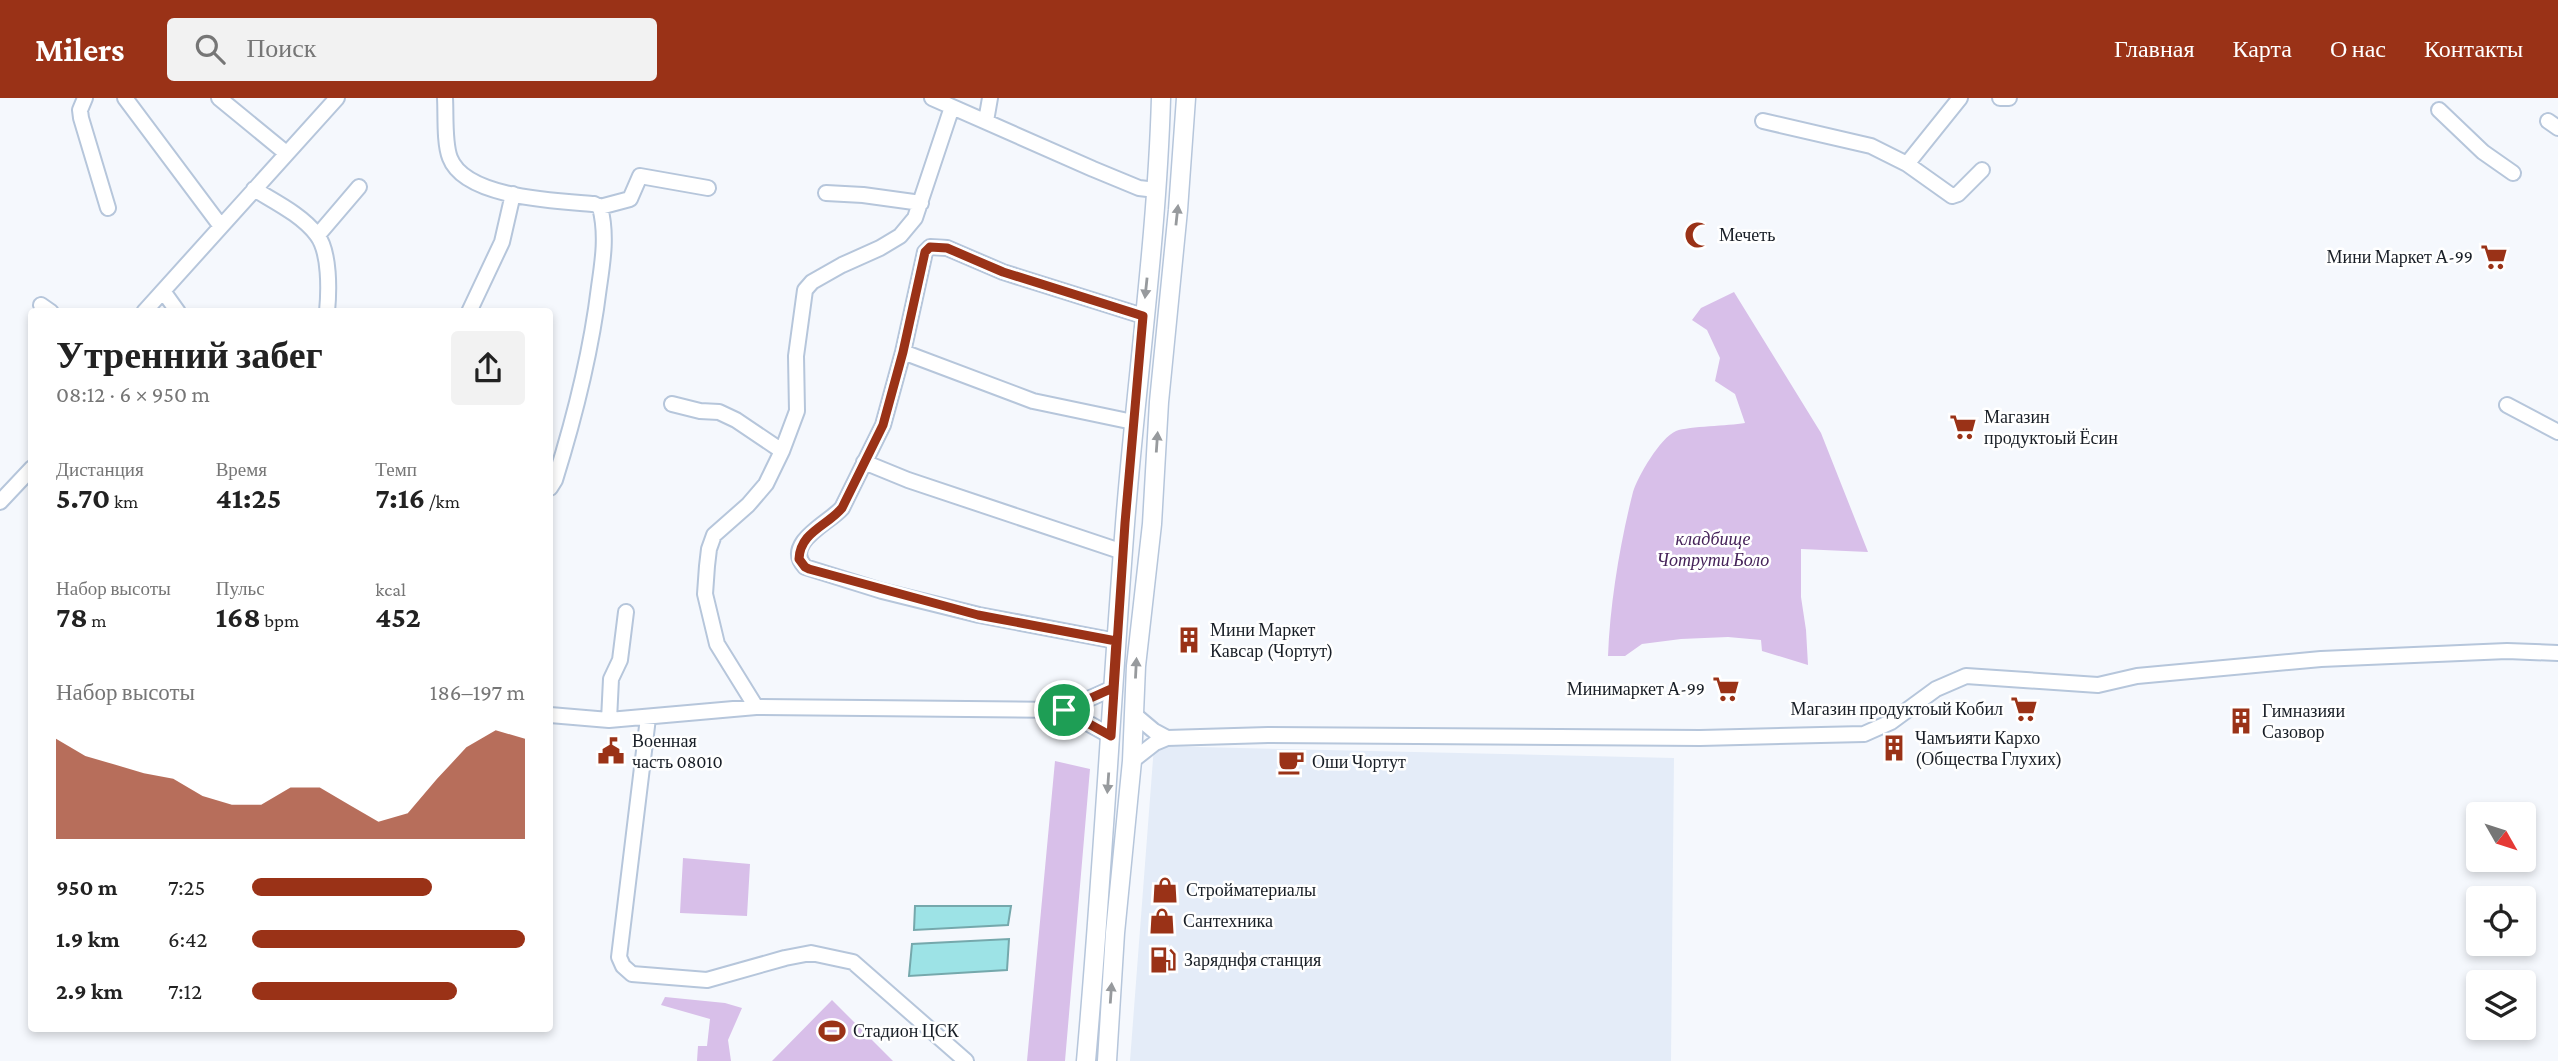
<!DOCTYPE html>
<html lang="ru">
<head>
<meta charset="utf-8">
<style>
	body { margin:0; font-family:"Crimson Pro",serif; background:#f2f2f2; color:#222; height:100vh; display:flex; flex-direction:column; font-size:26px; white-space:nowrap }
	* { box-sizing:border-box; margin:0 }
	p { font-size:23px; color:#767676 }
	.icon { flex:none; width:38px; height:38px; fill:none; stroke:currentColor; stroke-width:2; stroke-linecap:round; stroke-linejoin:round }
	.map { position:relative; flex:1; overflow:hidden }
	.sheet { position:absolute; left:28px; top:210px; width:525px; height:724px; display:flex; flex-direction:column; background:#fff; border-radius:7px; box-shadow:0 4px 10px #0003 }
	.sheet>* { flex:none }
	.needle { width:46px; rotate:129deg }
	.controls { position:absolute; left:2466px; top:704px; display:grid; gap:14px }
	.controls a { display:grid; place-items:center; width:70px; height:70px; border-radius:7px; background:#fff; box-shadow:0 4px 10px #0003; font-size:35px }
	.pin { position:absolute; display:grid; place-items:center; width:60px; height:60px; color:#fff; margin:-30px; border:4px solid #fff; border-radius:50%; box-shadow:0 2px 7px #0007 }
	.round { display:grid; place-items:center; flex:none; width:74px; height:74px; border-radius:7px; background:#f2f2f2 }
	.headline { display:flex; align-items:center; justify-content:space-between; height:119px; padding:0 28px }
	h1 { font-size:38px; font-weight:700; line-height:52px }
	.figures { display:grid; grid-template-columns:repeat(3,1fr); gap:10px; height:119px; padding:7px 28px }
	.figures div { display:grid; align-content:center }
	.figures b { font-size:30px; font-weight:700 }
	.figures small { font-size:19px; font-weight:400 }
	.figures p { font-size:19px }
	.chart { height:196px; padding:14px 28px }
	.chart p { display:flex; justify-content:space-between }
	.chart svg { width:100%; height:126px; margin-top:7px; fill:#9a3217; opacity:.7 }
	ul { padding:0 28px; list-style:none; font-size:23px }
	li { display:grid; grid-template-columns:112px 84px 1fr; align-items:center; height:52px }
	li i { height:18px; border-radius:9px; background:#9a3217 }
	header { display:flex; align-items:center; gap:42px; box-sizing:border-box; height:98px; padding:0 35px; background:#9a3217; color:#fff }
	header strong { font-size:33px }
	nav { display:flex; gap:38px; margin-inline-start:auto; font-size:24px }
	.search { width:490px; height:63px; background:#f2f2f2; display:flex; align-items:center; gap:18px; box-sizing:border-box; padding:0 24px; border-radius:7px; color:#767676; font-size:26px }
	.map>svg:first-child { display:block }
	.built { fill:#e4ecf8 }
	.green { fill:#d8bfe9 }
	.water { fill:#9de3e6; stroke:#75a8ac; stroke-width:2 }
	.lines { fill:none; stroke-linecap:round; stroke-linejoin:round }
	.minor-casing { stroke:#b6c6db; stroke-width:18 }
	.major-casing { stroke:#b6c6db; stroke-width:21 }
	.minor { stroke:#fff; stroke-width:14 }
	.major { stroke:#fff; stroke-width:18 }
	.oneway { fill:#979a9d }
	.route-casing { stroke:#fff; stroke-width:14 }
	.route { stroke:#9a3217; stroke-width:9 }
	.labels { text-anchor:middle; stroke-width:5; stroke-linejoin:round; paint-order:stroke }
	.poi-label { font-size:18px; fill:#181e26; stroke:#fff; text-anchor:start }
	.park-label { font-size:18px; font-style:italic; fill:#452259; stroke:#fff }
</style>
</head>
<body>
<header>
<strong>Milers</strong>
<div class="search"><svg class="icon" aria-label="search" viewBox="0 0 24 24"><circle cx="10" cy="10" r="6"/><path d="M15 15l6 6"/></svg>Поиск</div>
<nav><a>Главная</a><a>Карта</a><a>О нас</a><a>Контакты</a></nav>
</header>
<div class="map">
<svg width="2558" height="963" viewBox="0 0 2558 963">
	<rect width="100%" height="100%" fill="#f5f8fd"/>
	<path class="built" d="M1154,648L1674,660L1671,963H1130Z"/>
	<path class="green" d="M1734,194L1821,335L1868,454L1801,451V499L1806,532L1808,567L1762,553L1761,542L1728,539L1681,541L1642,546L1625,558H1608C1610,505 1620,445 1633,394C1638,378 1660,340 1676,333C1690,328 1728,328 1745,325L1735,296L1715,283L1720,260L1707,232L1692,222L1701,210Z
		M1055,663L1090,671L1065,963H1027Z
		M683,760L750,766L747,818L680,815Z
		M665,899L725,905L742,910L728,942L731,963H697L698,948H707L710,921L661,907Z
		M832,902L893,963H772Z"/>
	<path class="water" d="M915,808H1011L1008,827L914,832Z
		M1009,841L1007,872L909,878L912,846Z"/>
	<g class="lines">
		<g class="minor-casing">
			<path id="minor" d="M85,0L80,12L81,20L108,110
				M125,0L220,127
				M219,0L286,55
				M445,0C446,16 444,45 450,60C465,100 557,103 594,106L600,109C607,136 603,162 599,189C591,255 575,318 555,382L550,390
				M932,0L1093,71L1139,90L1156,92
				M2000,0H2009
				M2439,12L2483,54L2513,75
				M986,23L990,0
				M1763,23L1871,48L1907,66L1960,0
				M2548,23L2558,30
				M1907,66L1952,98L1958,96L1982,72
				M254,91C275,104 302,117 317,137C330,154 329,193 327,214
				M826,95L863,97L921,105
				M600,109L630,101L640,78L708,90
				M318,137L359,89
				M163,193L178,214
				M41,207L51,214
				M144,214L337,0
				M469,214L502,144L513,96
				M903,254L1033,303L1133,324
				M672,306L700,313L719,314L736,322L782,353
				M2507,307L2558,334
				M864,364L908,382L1123,454
				M0,404L32,370
				M1116,543L979,517L882,493L805,469C783,445 829,425 842,410L883,327L903,254L925,154L930,149L947,150L1003,174L1143,218
				M756,609L717,546L705,496L707,468L709,451L714,437L748,407L766,386L782,353L797,313L796,258L805,192L812,184L842,167L880,150L900,138L915,120L952,9
				M1064,612L1111,638
				M550,617L609,622L756,609L1064,612L1113,590
				M1135,617L1154,633L1167,640
				M648,620L619,859L623,868L632,876L707,882L785,860L811,855L853,864L966,963
				M609,622L611,581L620,562L626,514
				M1132,663L1155,645L1167,640L1268,637L1700,640L1864,636L1891,624L1936,591L1966,578L2098,587L2137,578L2321,561L2507,553L2558,555"/>
		</g>
		<g class="major-casing">
			<path id="major" d="M1086,963C1102,784 1111,605 1125,426C1136,284 1157,142 1161,0
				M1107,963L1115,835L1132,663L1136,568L1152,426L1159,304L1178,112L1186,0"/>
		</g>
		<use href="#minor" class="minor"/>
		<use href="#major" class="major"/>
	</g>
	<defs><path id="oneway-solid" d="M-6-.8H1V-3.2L6.5 0L1 3.2V.8H-6Z" transform="scale(1.75)"/></defs>
	<g class="oneway">
		<use href="#oneway-solid" transform="translate(1177 117) rotate(-84)"/>
		<use href="#oneway-solid" transform="translate(1146 190) rotate(96)"/>
		<use href="#oneway-solid" transform="translate(1157 344) rotate(-86)"/>
		<use href="#oneway-solid" transform="translate(1136 570) rotate(-87)"/>
		<use href="#oneway-solid" transform="translate(1108 685) rotate(94)"/>
		<use href="#oneway-solid" transform="translate(1111 895) rotate(-86)"/>
	</g>
	<g class="lines">
		<g class="route-casing">
			<path id="route" d="M1064,612L1111,638L1125,425L1143,218L1003,174L947,150L930,149L925,154L903,254L883,327L842,410C827,428 800,434 799,461L805,469L809,471L978,517L1116,543L1113,590L1064,612"/>
		</g>
		<use href="#route" class="route"/>
	</g>
	<defs>
		<g id="mosque-bare" transform="scale(2.1)"><path d="M3.5-4.9A6 6 0 1 0 3.5 4.9A5 5 0 1 1 3.5-4.9Z" fill="#9a3217" stroke="#fff" stroke-width="2.5" paint-order="stroke"/></g>
		<g id="supermarket-bare" transform="scale(2.1)"><path d="M-6-5.5h2.5l.6 2H6L4.5 2H-2.5L-4.4-4H-6ZM-1.5 3.2a1.3 1.3 0 1 0 .1 0ZM3 3.2a1.3 1.3 0 1 0 .1 0Z" fill="#9a3217" stroke="#fff" stroke-width="2.5" paint-order="stroke"/></g>
		<g id="building-bare" transform="scale(2.1)"><path d="M-4-6H4V6H1V3H-1V6H-4ZM-2.5-4.3h1.7v1.8h-1.7ZM.8-4.3h1.7v1.8H.8ZM-2.5-1h1.7V.8h-1.7ZM.8-1h1.7V.8H.8Z" fill="#9a3217" stroke="#fff" stroke-width="2.5" paint-order="stroke"/></g>
		<g id="civic-bare" transform="scale(2.1)"><path d="M-.6-6.5H3V-4.5H.6V-3L4-1V1h2V6H-6V1h2V-1L-.6-3ZM-1.2 2.5V6h2.4V2.5Z" fill="#9a3217" stroke="#fff" stroke-width="2.5" paint-order="stroke"/></g>
		<g id="cafe-bare" transform="scale(2.1)"><path d="M-5.5-4.5H6V0H3Q3 3.5 0 3.5H-2.5Q-5.5 3.5-5.5 0ZM3-3.2v2h1.7v-2ZM-6 4.5H4V6H-6Z" fill="#9a3217" stroke="#fff" stroke-width="2.5" paint-order="stroke"/></g>
		<g id="shop-bare" transform="scale(2.1)"><path d="M-5-2.5h2.3a2.7 3.5 0 0 1 5.4 0H5L5.5 6h-11ZM-1.5-2.5h3a1.5 2.3 0 0 0-3 0Z" fill="#9a3217" stroke="#fff" stroke-width="2.5" paint-order="stroke"/></g>
		<g id="fuel-bare" transform="scale(2.1)"><path d="M-5.5-6h7V0h2V4h1.3V-2.5L3-4.5l.8-.8L6-3V5H2.5V1h-1V6h-7ZM-4.2-4.7v3.2H.2V-4.7Z" fill="#9a3217" stroke="#fff" stroke-width="2.5" paint-order="stroke"/></g>
		<g id="stadium-bare" transform="scale(2.1)"><path d="M0-5a6.5 5 0 1 0 0 10a6.5 5 0 1 0 0-10ZM-3.5-1.8h7v3.6h-7Z" fill="#9a3217" stroke="#fff" stroke-width="2.5" paint-order="stroke"/></g>
	</defs>
	<g fill-rule="evenodd">
		<use href="#mosque-bare" x="1698" y="137"/>
		<use href="#supermarket-bare" x="2494" y="159"/>
		<use href="#supermarket-bare" x="1963" y="329"/>
		<use href="#building-bare" x="1189" y="542"/>
		<use href="#supermarket-bare" x="1726" y="591"/>
		<use href="#supermarket-bare" x="2024" y="611"/>
		<use href="#building-bare" x="2241" y="623"/>
		<use href="#building-bare" x="1894" y="650"/>
		<use href="#civic-bare" x="611" y="653"/>
		<use href="#cafe-bare" x="1291" y="664"/>
		<use href="#shop-bare" x="1165" y="792"/>
		<use href="#shop-bare" x="1162" y="823"/>
		<use href="#fuel-bare" x="1163" y="862"/>
		<use href="#stadium-bare" x="832" y="933"/>
	</g>
	<g class="labels">
		<g class="poi-label">
			<text x="1719" y="143">Мечеть</text>
			<text x="2473" y="165" text-anchor="end">Мини Маркет А-99</text>
			<text x="1984" y="325">Магазин<tspan x="1984" dy="21">продуктоый Ёсин</tspan></text>
			<text x="1210" y="538">Мини Маркет<tspan x="1210" dy="21">Кавсар (Чортут)</tspan></text>
			<text x="1705" y="597" text-anchor="end">Минимаркет А-99</text>
			<text x="2003" y="617" text-anchor="end">Магазин продуктоый Кобил</text>
			<text x="2262" y="619">Гимназияи<tspan x="2262" dy="21">Сазовор</tspan></text>
			<text x="1915" y="646">Чамъияти Кархо<tspan x="1915" dy="21">(Общества Глухих)</tspan></text>
			<text x="632" y="649">Военная<tspan x="632" dy="21">часть 08010</tspan></text>
			<text x="1312" y="670">Оши Чортут</text>
			<text x="1186" y="798">Стройматериалы</text>
			<text x="1183" y="829">Сантехника</text>
			<text x="1184" y="868">Заряднфя станция</text>
			<text x="853" y="939">Стадион ЦСК</text>
		</g>
		<g class="park-label">
			<text x="1713" y="447">кладбище<tspan x="1713" dy="21">Чотрути Боло</tspan></text>
		</g>
	</g>
</svg>
<div class="controls">
<a><svg class="needle" viewBox="-14 -14 28 28"><path d="M0-13l5 13h-10z" fill="#e53935"/><path d="M0 13l5-13h-10z" fill="#767676"/></svg></a>
<a><svg class="icon" aria-label="locate" viewBox="0 0 24 24"><circle cx="12" cy="12" r="6"/><path d="M12 2v4M12 18v4M2 12h4M18 12h4"/></svg></a>
<a><svg class="icon" aria-label="layers" viewBox="0 0 24 24"><path d="M12 4l9 5-9 5-9-5zM3 14l9 5 9-5"/></svg></a>
</div>
<div class="pin" style="left:1064px;top:612px;background:#1e9e55"><svg class="icon" aria-label="arrive" viewBox="0 0 24 24"><path d="M6 21V4h12l-3 4 3 4H6"/></svg></div>
<section class="sheet">
<div class="headline"><div><h1>Утренний забег</h1><p>08:12 · 6 × 950 m</p></div><a class="round"><svg class="icon" aria-label="share" viewBox="0 0 24 24"><path d="M12 15V3M7 8l5-5 5 5M5 13v7h14v-7"/></svg></a></div>
<div class="figures">
<div><p>Дистанция</p><b>5.70<small> km</small></b></div>
<div><p>Время</p><b>41:25</b></div>
<div><p>Темп</p><b>7:16<small> /km</small></b></div>
</div>
<div class="figures">
<div><p>Набор высоты</p><b>78<small> m</small></b></div>
<div><p>Пульс</p><b>168<small> bpm</small></b></div>
<div><p>kcal</p><b>452</b></div>
</div>
<div class="chart"><p><span>Набор высоты</span>186–197 m</p>
<svg viewBox="0 0 160 44" preserveAspectRatio="none"><path d="M0 44V9L10 15L20 18L30 21L40 23L50 29L60 32L70 32L80 26L90 26L100 32L110 38L120 35L130 23L140 12L150 6L160 9V44z"/></svg>
</div>
<ul>
<li><b>950 m</b>7:25<i style="width:66%"></i></li>
<li><b>1.9 km</b>6:42<i style="width:100%"></i></li>
<li><b>2.9 km</b>7:12<i style="width:75%"></i></li>
</ul>
</section>
</div>
</body>
</html>
